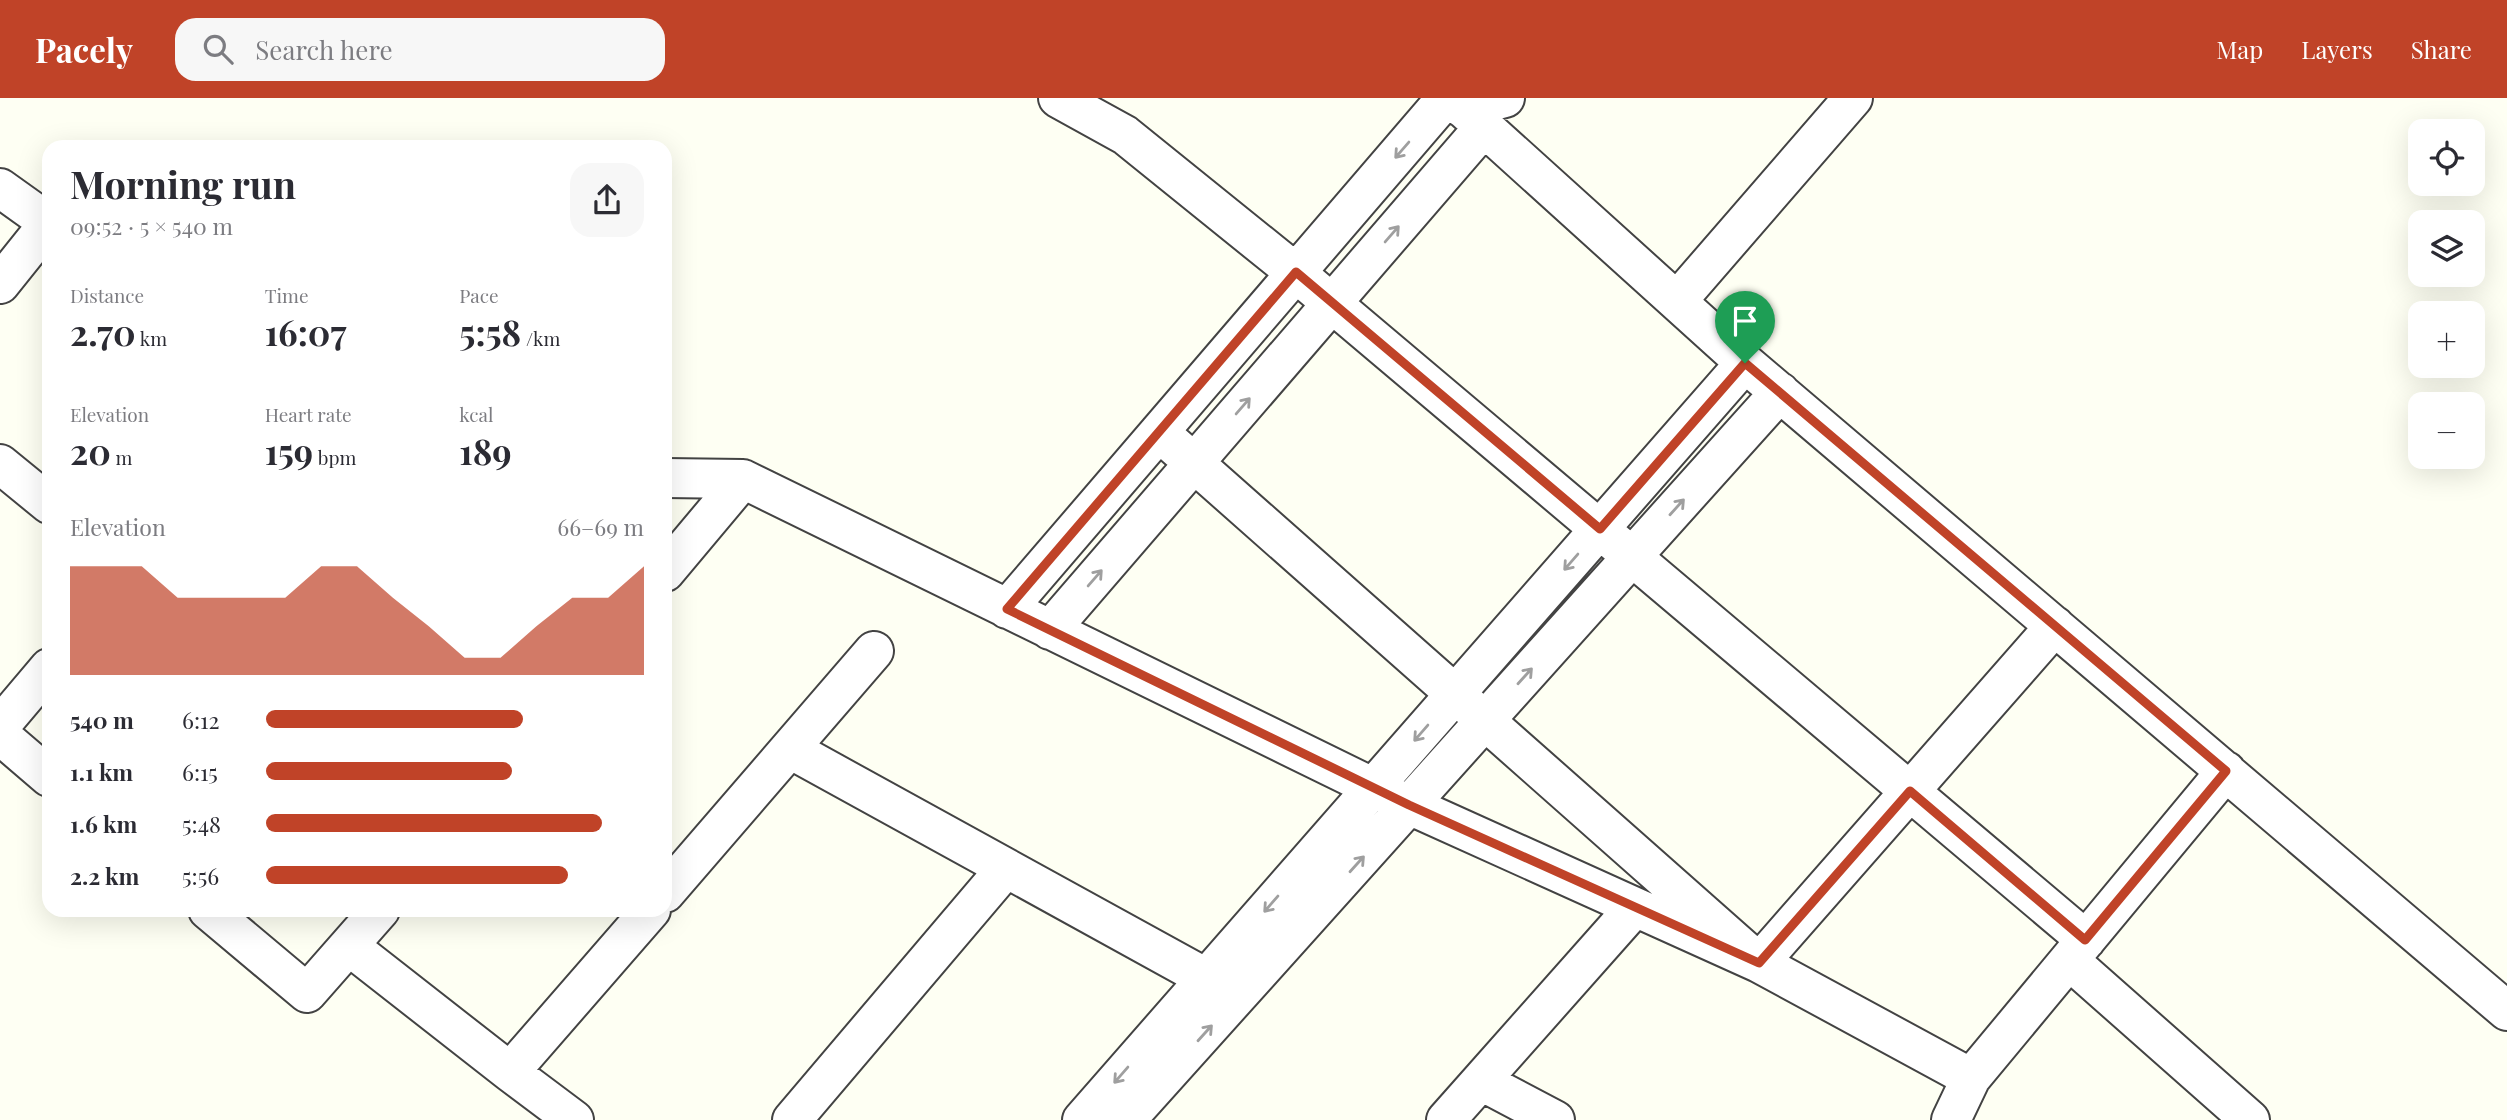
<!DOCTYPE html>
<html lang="en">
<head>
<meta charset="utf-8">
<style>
	body { margin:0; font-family:"Playfair Display",serif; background:#f7f7f7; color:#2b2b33; height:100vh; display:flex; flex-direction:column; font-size:26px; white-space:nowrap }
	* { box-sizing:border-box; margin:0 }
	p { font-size:23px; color:#7c7c81 }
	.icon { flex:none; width:38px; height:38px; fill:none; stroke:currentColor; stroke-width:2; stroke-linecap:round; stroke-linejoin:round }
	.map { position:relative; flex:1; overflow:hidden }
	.sheet { position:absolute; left:42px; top:42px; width:630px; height:777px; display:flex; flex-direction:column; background:#fff; border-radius:21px; box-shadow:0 7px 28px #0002 }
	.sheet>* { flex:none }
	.buttons { position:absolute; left:2408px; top:21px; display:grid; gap:14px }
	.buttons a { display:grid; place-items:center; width:77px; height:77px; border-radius:14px; background:#fff; box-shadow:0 7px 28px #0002; font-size:35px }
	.pin { position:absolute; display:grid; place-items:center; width:60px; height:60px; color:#fff; margin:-72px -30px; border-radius:50% 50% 50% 0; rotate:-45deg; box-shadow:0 0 7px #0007 }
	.pin .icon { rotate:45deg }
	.round { display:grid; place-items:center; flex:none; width:74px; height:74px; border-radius:21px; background:#f7f7f7 }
	.overview { display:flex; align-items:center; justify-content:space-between; height:119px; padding:0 28px }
	h1 { font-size:38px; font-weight:700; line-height:52px }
	.figures { display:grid; grid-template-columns:repeat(3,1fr); gap:10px; height:119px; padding:7px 28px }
	.figures div { display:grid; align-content:center }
	.figures b { font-size:35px; font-weight:700 }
	.figures small { font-size:19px; font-weight:400 }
	.figures p { font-size:19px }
	.chart { height:196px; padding:14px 28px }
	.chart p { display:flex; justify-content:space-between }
	.chart svg { width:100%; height:126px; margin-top:7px; fill:#c04328; opacity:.7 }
	ul { padding:0 28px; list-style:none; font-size:23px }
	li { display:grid; grid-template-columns:112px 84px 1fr; align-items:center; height:52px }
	li i { height:18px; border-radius:9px; background:#c04328 }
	header { display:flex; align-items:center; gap:42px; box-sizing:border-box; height:98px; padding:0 35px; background:#c04328; color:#fff }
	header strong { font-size:33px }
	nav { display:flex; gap:38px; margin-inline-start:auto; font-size:24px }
	.search { width:490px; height:63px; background:#f7f7f7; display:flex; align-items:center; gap:18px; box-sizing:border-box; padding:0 24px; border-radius:21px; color:#7c7c81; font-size:26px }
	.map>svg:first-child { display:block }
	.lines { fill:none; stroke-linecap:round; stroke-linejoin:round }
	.minor-casing { stroke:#434343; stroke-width:42 }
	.minor { stroke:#fff; stroke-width:38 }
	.oneway { stroke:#9f9f9f }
	.route-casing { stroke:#fff; stroke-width:14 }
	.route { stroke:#c04328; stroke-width:9 }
</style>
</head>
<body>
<header>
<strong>Pacely</strong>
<div class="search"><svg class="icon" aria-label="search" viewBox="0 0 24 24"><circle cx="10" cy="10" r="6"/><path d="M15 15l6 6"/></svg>Search here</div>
<nav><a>Map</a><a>Layers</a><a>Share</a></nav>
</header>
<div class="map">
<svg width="2507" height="1022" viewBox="0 0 2507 1022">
	<rect width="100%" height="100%" fill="#fefff3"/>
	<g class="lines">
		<g class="minor-casing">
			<path id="minor" d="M1058,0L1125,37L1296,175L2086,842
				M1448,0L1464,11L1745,265L2507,913
				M1464,11L1505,0
				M0,90L49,125
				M0,186L49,125
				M1677,203L1853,0
				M1159,334L1759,865L2055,528
				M0,366L49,406
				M665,380L743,381
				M665,474L743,381L1409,707L1759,865L1971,980
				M1007,511L1446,0
				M1050,532L1484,29
				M0,628L49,570
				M0,637L49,679
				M790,651L1206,880L1225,894
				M665,795L874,553
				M208,812L307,895L380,812
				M349,848L510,974L651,812
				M2069,862L2250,1022
				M510,974L574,1022
				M1481,983L1555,1022
				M792,1022L1006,770
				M1082,1022L1745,265
				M1126,1022L1780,294
				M1446,1022L1635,809
				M1951,1022L1971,980L2226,673"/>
		</g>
		<use href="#minor" class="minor"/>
	</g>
	<defs><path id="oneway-shaft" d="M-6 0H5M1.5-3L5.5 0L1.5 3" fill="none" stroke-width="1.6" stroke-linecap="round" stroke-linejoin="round" transform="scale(1.75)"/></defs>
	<g class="oneway">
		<use href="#oneway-shaft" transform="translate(1402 52) rotate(131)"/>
		<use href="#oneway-shaft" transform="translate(1392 136) rotate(-49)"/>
		<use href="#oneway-shaft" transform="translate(1243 308) rotate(-49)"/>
		<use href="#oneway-shaft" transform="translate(1677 409) rotate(-48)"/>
		<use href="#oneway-shaft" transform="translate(1571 464) rotate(131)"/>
		<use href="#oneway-shaft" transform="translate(1095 480) rotate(-49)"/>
		<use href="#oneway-shaft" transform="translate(1525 578) rotate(-48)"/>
		<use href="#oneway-shaft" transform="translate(1421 635) rotate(131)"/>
		<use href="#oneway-shaft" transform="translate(1357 766) rotate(-48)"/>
		<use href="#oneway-shaft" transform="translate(1271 806) rotate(131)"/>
		<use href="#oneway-shaft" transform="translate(1205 935) rotate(-48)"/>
		<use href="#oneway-shaft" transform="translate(1121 977) rotate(131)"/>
	</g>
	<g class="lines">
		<g class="route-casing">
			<path id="route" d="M1296,174L1600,431L1745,265L2226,673L2085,842L1910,693L1759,865L1409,707L1007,511Z"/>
		</g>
		<use href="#route" class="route"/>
	</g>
</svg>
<div class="buttons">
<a><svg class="icon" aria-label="locate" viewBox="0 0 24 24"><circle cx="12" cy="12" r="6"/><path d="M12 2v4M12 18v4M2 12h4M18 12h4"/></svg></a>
<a><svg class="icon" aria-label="layers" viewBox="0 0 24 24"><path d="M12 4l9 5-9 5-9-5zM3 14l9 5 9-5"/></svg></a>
<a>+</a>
<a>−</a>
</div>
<div class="pin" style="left:1745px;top:265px;background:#1e9e55"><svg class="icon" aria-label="arrive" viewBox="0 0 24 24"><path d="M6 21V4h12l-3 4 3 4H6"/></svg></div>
<section class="sheet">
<div class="overview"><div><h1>Morning run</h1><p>09:52 · 5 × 540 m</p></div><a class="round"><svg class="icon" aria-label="share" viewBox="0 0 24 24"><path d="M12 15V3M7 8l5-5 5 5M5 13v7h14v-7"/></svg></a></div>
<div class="figures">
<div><p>Distance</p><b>2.70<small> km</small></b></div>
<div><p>Time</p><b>16:07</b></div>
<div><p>Pace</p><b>5:58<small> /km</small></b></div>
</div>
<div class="figures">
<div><p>Elevation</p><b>20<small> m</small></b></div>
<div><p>Heart rate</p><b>159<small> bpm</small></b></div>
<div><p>kcal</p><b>189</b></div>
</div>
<div class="chart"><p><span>Elevation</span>66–69 m</p>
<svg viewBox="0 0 160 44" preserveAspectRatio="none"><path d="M0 44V6L10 6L20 6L30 17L40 17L50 17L60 17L70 6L80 6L90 17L100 27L110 38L120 38L130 27L140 17L150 17L160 6V44z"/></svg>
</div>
<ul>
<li><b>540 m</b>6:12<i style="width:68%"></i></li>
<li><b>1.1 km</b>6:15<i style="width:65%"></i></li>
<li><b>1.6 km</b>5:48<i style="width:89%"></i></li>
<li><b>2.2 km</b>5:56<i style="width:80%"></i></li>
</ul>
</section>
</div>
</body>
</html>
